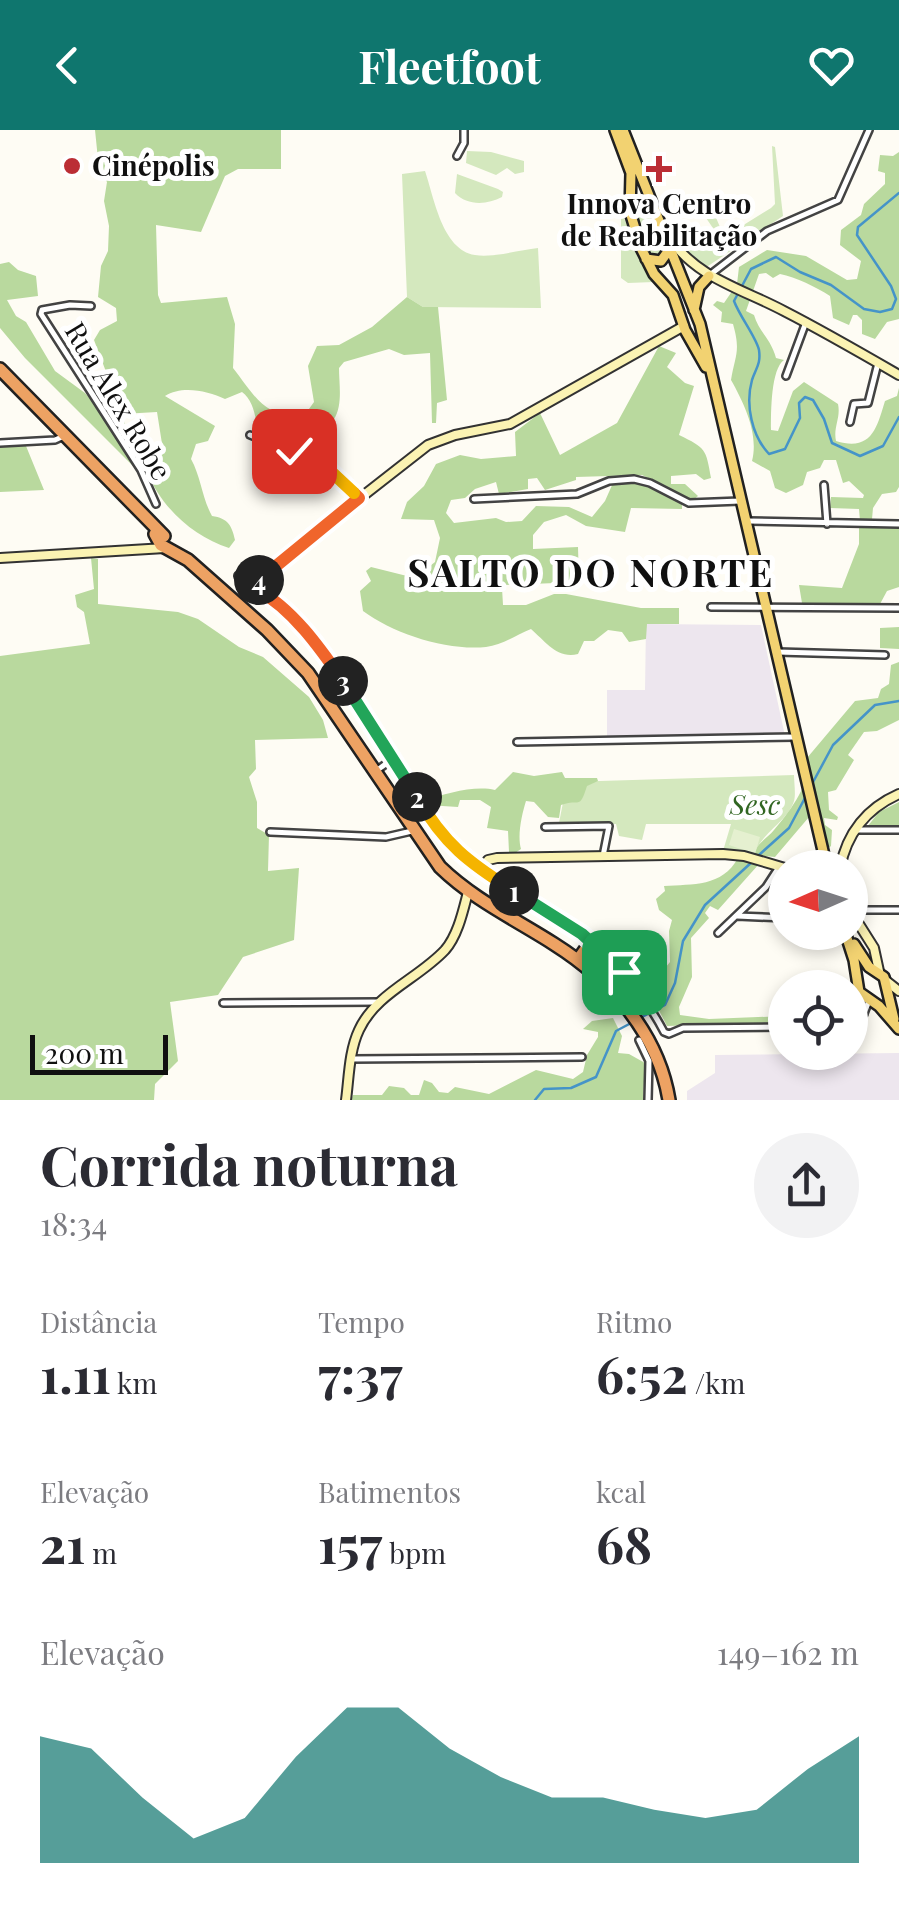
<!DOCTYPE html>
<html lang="pt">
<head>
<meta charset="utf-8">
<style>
	body { margin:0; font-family:"Playfair Display",serif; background:#f2f2f3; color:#2b2b33; height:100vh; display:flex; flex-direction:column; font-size:38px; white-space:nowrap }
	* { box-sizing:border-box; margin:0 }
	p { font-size:32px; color:#7c7c81 }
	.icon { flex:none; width:55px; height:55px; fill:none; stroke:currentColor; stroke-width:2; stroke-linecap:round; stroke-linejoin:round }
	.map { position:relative; height:970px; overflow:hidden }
	.drawer { display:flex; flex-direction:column; background:#fff; flex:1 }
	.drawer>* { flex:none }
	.needle { width:65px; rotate:267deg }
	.tools { position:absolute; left:768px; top:720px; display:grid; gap:20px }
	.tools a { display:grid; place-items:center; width:100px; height:100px; border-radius:50%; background:#fff; box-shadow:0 5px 15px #0003; font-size:50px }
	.scale { position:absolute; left:30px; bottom:25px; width:138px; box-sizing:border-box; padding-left:10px; border:5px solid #101010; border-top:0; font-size:28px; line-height:35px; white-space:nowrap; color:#101010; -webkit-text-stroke:8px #fff; paint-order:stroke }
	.pin { position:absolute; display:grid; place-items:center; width:85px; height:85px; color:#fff; margin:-42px; border-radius:20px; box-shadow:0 5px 15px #0006 }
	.km { position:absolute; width:50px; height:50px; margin:-25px; border-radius:50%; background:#222; color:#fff; font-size:28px; line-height:50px; text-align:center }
	.round { display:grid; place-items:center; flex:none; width:105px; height:105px; border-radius:52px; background:#f2f2f3 }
	.head { display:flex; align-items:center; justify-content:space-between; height:170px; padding:0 40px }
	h1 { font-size:55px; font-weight:700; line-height:75px }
	.figures { display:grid; grid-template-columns:repeat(3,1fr); gap:15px; height:170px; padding:10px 40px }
	.figures div { display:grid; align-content:center }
	.figures b { font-size:50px; font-weight:700 }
	.figures small { font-size:28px; font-weight:400 }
	.figures p { font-size:28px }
	.chart { height:280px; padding:20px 40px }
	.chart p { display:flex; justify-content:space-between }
	.chart svg { width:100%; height:180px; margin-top:10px; fill:#0f766e; opacity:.7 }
	header { display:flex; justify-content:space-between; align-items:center; height:130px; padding:0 40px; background:#0f766e; color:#fff; font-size:45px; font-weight:700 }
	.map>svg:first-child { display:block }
	.industrial { fill:#ede6ee }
	.green { fill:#d4e8be }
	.forest { fill:#b9d99e }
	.pitch { fill:#e5f0d0 }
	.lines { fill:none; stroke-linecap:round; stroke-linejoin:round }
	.stream { stroke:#4594c8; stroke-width:2.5 }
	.street-casing { stroke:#434343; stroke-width:10 }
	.secondary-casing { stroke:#323232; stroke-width:12 }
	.primary-casing { stroke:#212121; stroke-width:14 }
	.highway-casing { stroke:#212121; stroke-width:16 }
	.street { stroke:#fff; stroke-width:5 }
	.secondary { stroke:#fbf3b3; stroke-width:8 }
	.primary { stroke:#f2d271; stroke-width:9 }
	.highway { stroke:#eda263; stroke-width:11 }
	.split-1-casing { stroke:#fff; stroke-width:20 }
	.split-2-casing { stroke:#fff; stroke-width:20 }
	.split-3-casing { stroke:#fff; stroke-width:20 }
	.split-4-casing { stroke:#fff; stroke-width:20 }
	.split-5-casing { stroke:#fff; stroke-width:20 }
	.split-6-casing { stroke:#fff; stroke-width:20 }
	.split-1 { stroke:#22a559; stroke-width:12 }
	.split-2 { stroke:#f5b400; stroke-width:12 }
	.split-3 { stroke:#22a559; stroke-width:12 }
	.split-4 { stroke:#f0652b; stroke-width:12 }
	.split-5 { stroke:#f0652b; stroke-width:12 }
	.split-6 { stroke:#f5b400; stroke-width:12 }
	.poi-dot { fill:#bb2e35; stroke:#fff; stroke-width:4 }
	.labels { text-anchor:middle; stroke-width:10; stroke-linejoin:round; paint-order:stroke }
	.poi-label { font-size:28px; font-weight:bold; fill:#101010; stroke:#fff; text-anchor:start }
	.street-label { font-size:28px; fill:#101010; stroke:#fff }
	.park-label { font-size:28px; font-style:italic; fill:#316622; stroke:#fff }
	.district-label { font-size:38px; font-weight:bold; letter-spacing:2.5px; fill:#101010; stroke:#fff }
</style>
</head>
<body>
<header><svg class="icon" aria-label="back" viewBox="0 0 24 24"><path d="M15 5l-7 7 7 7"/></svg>Fleetfoot<svg class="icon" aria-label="heart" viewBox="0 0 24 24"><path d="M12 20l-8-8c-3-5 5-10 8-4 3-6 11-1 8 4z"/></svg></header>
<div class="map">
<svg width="899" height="970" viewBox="0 0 899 970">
	<rect width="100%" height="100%" fill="#fefcf4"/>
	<path class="industrial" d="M646,494L761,495L785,606L607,609V560H645Z
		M899,923V970H687V961L715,943V925Z"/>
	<path class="green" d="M772,16L775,17L783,86L705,138L691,128L674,107L676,105L687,116L705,119L771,78L775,74Z
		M467,21L491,22L524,31V42L515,44L507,38L496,45L466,33Z
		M425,41C434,67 442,120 475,125C493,128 519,120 538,118L541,178L423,177L407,167L402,44Z
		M457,44L498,59L503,62L502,67C487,75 467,76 455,63Z
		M707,66L722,102L698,114L695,113L715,101L695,72Z
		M632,74L647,78L650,82L664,118L660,128L649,126Z
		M621,88H624L643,136L654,152L628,153L621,148Z
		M794,645C794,652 796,664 794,671C788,691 760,704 754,725L723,721L731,694H646L642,710L619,706L616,694L559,693L567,652Z"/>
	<path class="forest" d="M95,0H281V39H238L225,46L201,102L156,95L158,165L161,173L227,167L235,194L233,238C257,269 261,282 301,290L314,272L308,236L317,216L339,215L372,197L407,167L423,177H438L447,270L437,273L436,293H432L430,223L404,225L389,219L344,232L339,238C339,254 343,275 334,289C324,304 317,295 308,321L258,303C256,289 254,271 242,262L225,269C208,261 182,255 165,266L215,296L208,311L196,314L191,329C201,347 202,368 212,386C228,388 232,396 235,410L229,418C194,407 162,378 148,344L136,339L25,228L0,198V134L9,132L18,140L36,146L38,166L7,170L16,186L26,192L55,241L85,263L107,288H123L129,306L149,322L163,320L157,282L122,284L94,210L100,200L117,191L116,178L98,167L101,136L108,121L109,96L104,71L107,52L99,39Z
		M899,22V189L887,192L875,209L862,204V190L857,185H853L849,195L833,188L830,166C816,157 796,147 780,144L773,148L766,143L759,144L746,181L754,185C759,202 771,209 776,228L784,230C771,239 771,281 771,300L778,301L793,261L804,252L838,274C841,288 833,297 836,311C872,322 877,297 885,271L897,266L899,258V357L896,362L882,364L873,378L872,389L860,391L859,379L830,378L831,367L863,368L864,365L849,351L843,353L836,330H824L820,338L807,342L803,355L786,363L775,358L770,341L752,331C759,304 744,273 731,250C735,225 741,222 733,194L721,192L722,182L713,175L717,171L724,173L737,154L739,137L767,120L806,126L847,150L857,149L861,131L840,115L841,100L861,85L864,74L885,54V43L878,41L880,25L893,26Z
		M659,216L676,223L667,237L685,253L694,256L679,305C706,318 706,319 711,348L704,350L696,344L671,346V354H685L698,366L693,370L642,345L576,347V350L545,360L537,348L528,349V359L499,364L496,352L475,359L465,368L451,370L446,383L454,393L496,388L506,392L522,391L536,376L569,377L592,387L605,371L613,353C642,350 658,361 682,373V379L631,378L625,402L586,396L566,385L544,392L533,405V419L578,417L579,452L505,455L502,458L503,475H526L554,464H566L641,478H679V494H647L646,509L629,512L622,502L608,500L594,511H584L578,524C557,529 546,512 531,499C516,505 502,515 486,517C447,521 394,504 363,481L360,461L371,451L366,441L371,437L415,448L435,432L440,408L434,390L401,389L407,372L424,356L436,334L460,325L481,329L516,326L515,302L540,283L560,325L617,293Z
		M26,316L44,360L0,362V317Z
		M859,398H899V457L887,461L880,474L802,473L799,455L842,458L859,414Z
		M91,428L98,429V474L178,482L198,489L239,517L263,527L309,567L323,590L328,608L255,610L256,639L249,647L257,672V698L269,705L268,741L299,738L294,810L243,827L218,865L170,872L178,931L155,954L154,970H0V526L90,514L84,482L77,477L75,465L94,459Z
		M899,497V519L880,518V498Z
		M899,532V590L877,601L864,602L848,625L854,630L836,660L828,662L829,680L838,687L837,690L824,688L825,695L832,700L831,716L825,721L819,685L809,687L775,727L754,725C757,712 767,709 774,700C790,681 812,653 807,628L855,571L878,568L881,559L889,554L891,535Z
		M513,642L534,646L562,642L565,648H597L598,651L587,656C579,681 580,668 561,675L559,688L548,687L534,672L526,671C522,684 517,705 521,719L515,723L509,722L508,701L487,698L491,677L480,670H460L458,677L427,675L424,670C446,664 474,655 495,660Z
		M899,672V697H867L879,682Z
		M738,728L759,734L718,780L710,776L705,783L709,788L691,808L692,847L679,877L680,885L709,889L785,886V892L667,896L650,863L646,861L670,832L669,801L672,790L659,780L656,769L665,761L664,756C693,754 722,757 738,728Z
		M613,888L622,906L618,923L629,924L645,933L643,970H351L353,965H382L389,956L404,958L411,965H419L424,950L432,953L439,962L448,963L455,957L489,964L536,940L573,949L583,942L587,925L598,907V902L583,899L592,891Z"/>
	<path class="pitch" d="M734,699L760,707L755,724L729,715Z"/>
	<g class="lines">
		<path class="stream" d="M899,63L858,97L857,105L891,156L896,169L892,179L880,182L864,179L831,155L800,142L776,127L751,139L734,171C740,187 756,207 759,220C761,234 756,238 752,250C745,275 752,306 769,324L785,319L800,288L799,273L805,267L813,270L824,289L832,313L860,326L883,316L899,287
			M812,654L833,615L875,575L899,571
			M759,725L789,698L806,666
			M640,888L665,875L675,853L683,811L705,775L753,731
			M535,970L544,959L571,958L596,947L616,901L633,892"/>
		<g class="street-casing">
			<path id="street" d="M457,26L464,13V0
				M711,144L767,101L838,70L869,0
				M91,176L70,175L42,180L41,184L141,340L156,374
				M786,246L806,192
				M850,292L854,274L868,273L878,233
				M250,305L323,335L359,368
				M0,313L55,310L64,306
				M824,355L827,394
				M474,369L577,364L609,351L634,349L650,353L689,373L740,371
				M748,391L899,394
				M256,459L272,468L299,495L338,544L449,715L463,728C540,780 619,815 664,902L669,904L683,898L785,897
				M711,477L899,478
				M778,522L885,525
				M517,612L795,607
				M376,641L394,628
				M545,697L609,696L603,726
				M856,700H899
				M270,702L386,707L412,701
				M850,780H899
				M737,786L785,788
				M718,803L766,757L779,737
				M861,864L864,884
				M223,873L379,872
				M850,895L861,891L870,868
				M639,910L649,931L648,970
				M352,929L582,927"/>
		</g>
		<g class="secondary-casing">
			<path id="secondary" d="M669,107C696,148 743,159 784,181C823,201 861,223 899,245
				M0,428L165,418
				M239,446L263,444L428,315L455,305L510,294L684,196
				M840,738C847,703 867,678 899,664
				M480,740L488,730L497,728L723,724L744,726L785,738
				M850,780L874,818L879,841
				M885,850L899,861
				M346,970C349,948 349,921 359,900C376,863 418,849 445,820C458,805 463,781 468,762"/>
		</g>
		<g class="primary-casing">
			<path id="primary" d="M615,0L631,43L630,82L641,118L654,144L673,165L685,200L706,237
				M623,0L700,194L827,738
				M630,70L654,78
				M646,129L661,131L669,120
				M694,180L699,157L709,146
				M845,802L854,830L859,862L879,876L899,899
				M854,814L869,837L884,847L894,889"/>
		</g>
		<g class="highway-casing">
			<path id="highway" d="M0,239L164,406
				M155,404L161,415L188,430L267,500L308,543L440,737C474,770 515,789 554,814C611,850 658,903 669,970
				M578,830L590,813"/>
		</g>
		<use href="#street" class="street"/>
		<use href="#secondary" class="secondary"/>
		<use href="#primary" class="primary"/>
		<use href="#highway" class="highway"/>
	</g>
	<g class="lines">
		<g class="split-1-casing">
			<path id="split-1" d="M514,761L582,804L624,842"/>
		</g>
		<g class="split-2-casing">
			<path id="split-2" d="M417,667C444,714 469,733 514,761"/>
		</g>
		<g class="split-3-casing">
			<path id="split-3" d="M343,551L417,667"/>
		</g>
		<g class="split-4-casing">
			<path id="split-4" d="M259,450L256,459C292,478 320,518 343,551"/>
		</g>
		<g class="split-5-casing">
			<path id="split-5" d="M259,450L359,368L354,363"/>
		</g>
		<g class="split-6-casing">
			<path id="split-6" d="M294,321L324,335L354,363"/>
		</g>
		<use href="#split-1" class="split-1"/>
		<use href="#split-2" class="split-2"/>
		<use href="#split-3" class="split-3"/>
		<use href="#split-4" class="split-4"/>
		<use href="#split-5" class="split-5"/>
		<use href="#split-6" class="split-6"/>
	</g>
	<g class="poi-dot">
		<circle cx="72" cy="36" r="10"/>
		<path d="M654 24h10v10h10v10h-10v10h-10v-10h-10v-10h10z"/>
	</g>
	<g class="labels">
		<g class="poi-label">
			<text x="92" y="46">Cinépolis</text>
			<text x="659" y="84" text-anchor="middle">Innova Centro<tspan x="659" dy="32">de Reabilitação</tspan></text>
		</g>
		<g class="street-label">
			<text transform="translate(118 271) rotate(59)" y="10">Rua Alex Robe</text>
		</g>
		<g class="park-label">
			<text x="755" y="685">Sesc</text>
		</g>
		<g class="district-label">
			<text x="591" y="457">SALTO DO NORTE</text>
		</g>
	</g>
</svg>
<div class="tools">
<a><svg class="needle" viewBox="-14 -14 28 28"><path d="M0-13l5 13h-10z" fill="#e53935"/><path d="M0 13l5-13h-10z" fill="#7c7c81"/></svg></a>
<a><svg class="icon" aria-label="locate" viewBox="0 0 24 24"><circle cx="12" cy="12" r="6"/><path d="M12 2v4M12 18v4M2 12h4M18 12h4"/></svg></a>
</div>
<div class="scale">200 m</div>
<div class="pin" style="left:624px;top:842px;background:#1e9e55"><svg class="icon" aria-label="arrive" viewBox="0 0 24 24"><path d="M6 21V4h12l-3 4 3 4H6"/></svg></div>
<div class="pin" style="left:294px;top:321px;background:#d93025"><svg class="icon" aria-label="check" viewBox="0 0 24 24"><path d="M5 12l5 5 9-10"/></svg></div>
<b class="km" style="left:514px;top:761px">1</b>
<b class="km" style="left:417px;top:667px">2</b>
<b class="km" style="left:343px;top:551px">3</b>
<b class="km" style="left:259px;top:450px">4</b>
</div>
<section class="drawer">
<div class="head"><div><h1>Corrida noturna</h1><p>18:34</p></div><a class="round"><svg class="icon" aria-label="share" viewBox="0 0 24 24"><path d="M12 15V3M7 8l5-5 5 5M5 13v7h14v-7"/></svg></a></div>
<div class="figures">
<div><p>Distância</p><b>1.11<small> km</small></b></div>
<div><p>Tempo</p><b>7:37</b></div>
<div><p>Ritmo</p><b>6:52<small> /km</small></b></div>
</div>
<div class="figures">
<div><p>Elevação</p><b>21<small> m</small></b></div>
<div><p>Batimentos</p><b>157<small> bpm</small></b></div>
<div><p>kcal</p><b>68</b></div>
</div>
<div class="chart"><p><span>Elevação</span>149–162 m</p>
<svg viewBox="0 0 160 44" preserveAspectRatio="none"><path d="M0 44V13L10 16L20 28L30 38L40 33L50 18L60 6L70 6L80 16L90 23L100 28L110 28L120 31L130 33L140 31L150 21L160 13V44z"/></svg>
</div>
</section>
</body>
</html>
